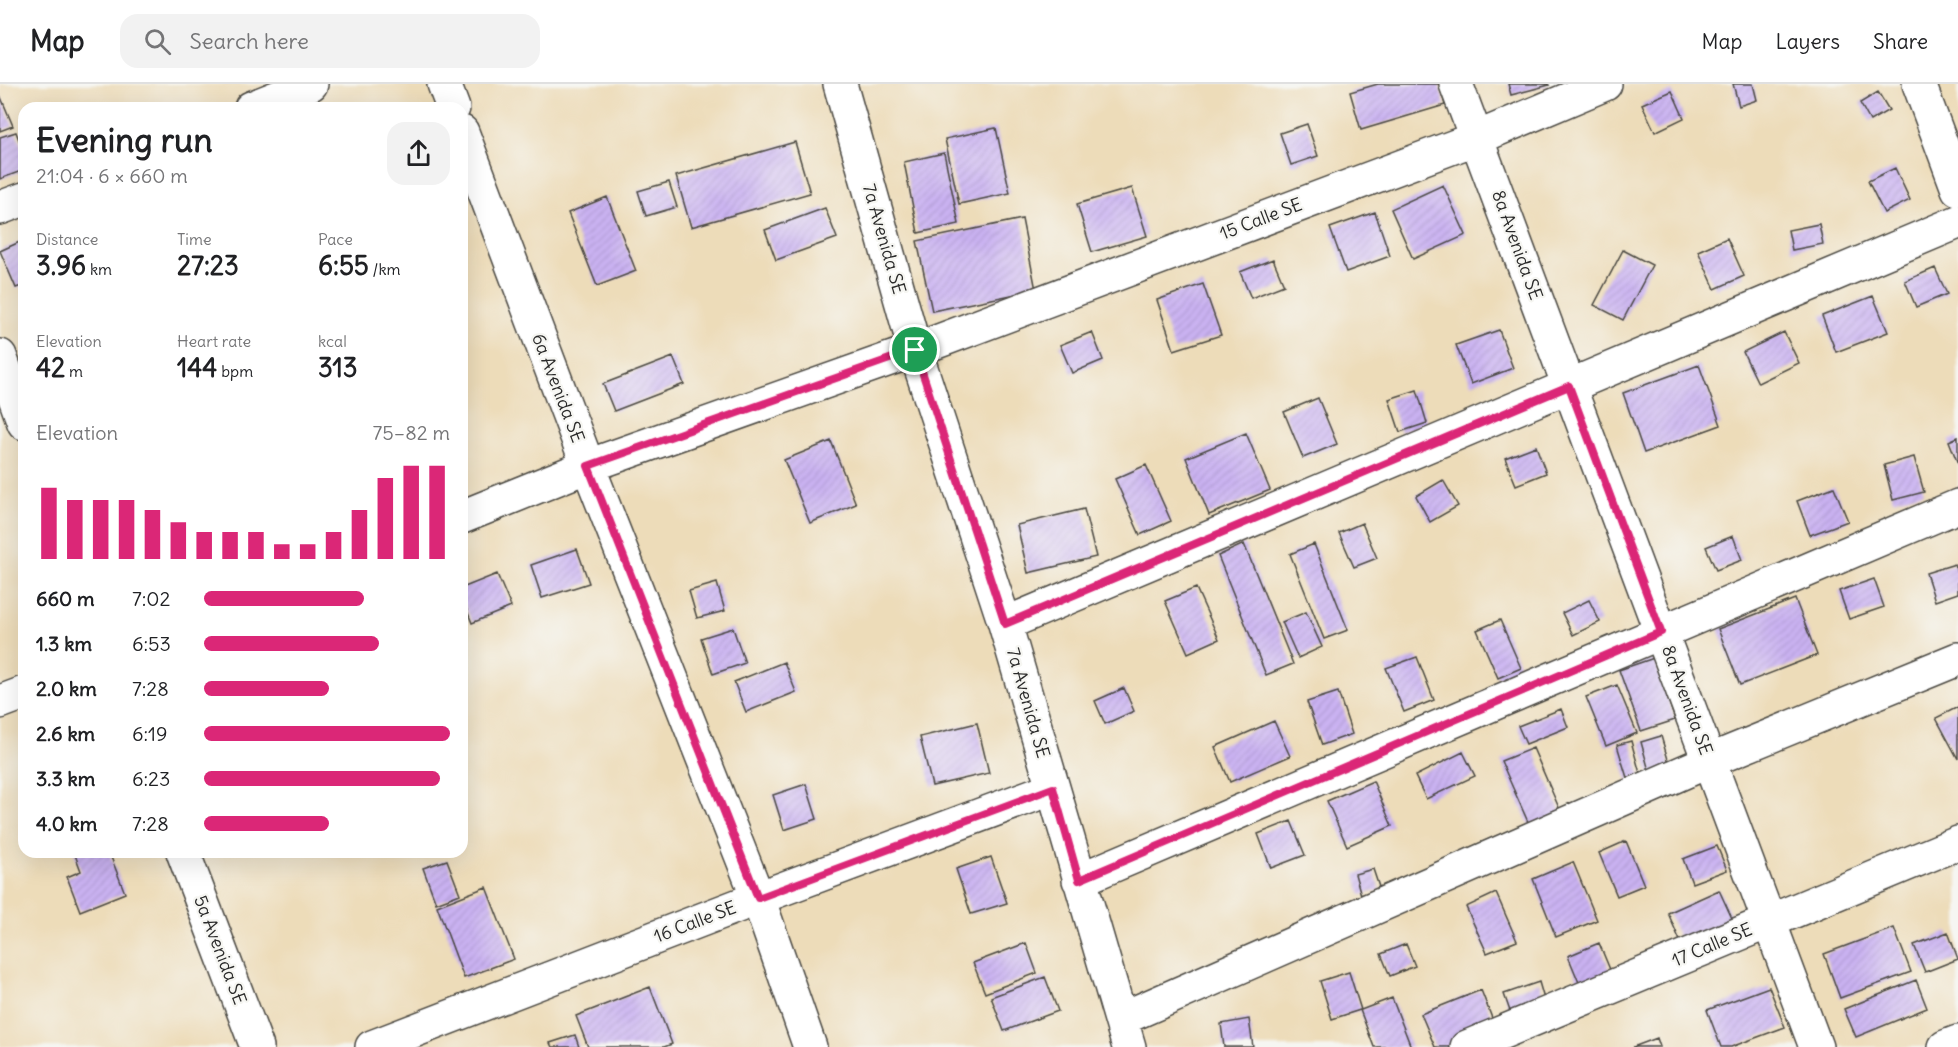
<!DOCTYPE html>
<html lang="en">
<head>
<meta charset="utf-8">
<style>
	body { margin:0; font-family:Delius,sans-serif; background:#f2f2f2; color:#202124; height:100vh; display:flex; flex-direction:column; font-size:22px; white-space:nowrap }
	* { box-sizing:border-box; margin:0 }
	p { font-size:20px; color:#757577 }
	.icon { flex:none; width:33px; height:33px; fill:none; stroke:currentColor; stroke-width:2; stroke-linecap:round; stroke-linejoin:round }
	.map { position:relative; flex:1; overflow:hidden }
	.panel { position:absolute; left:18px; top:18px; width:450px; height:756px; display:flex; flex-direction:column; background:#fff; border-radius:18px; box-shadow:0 6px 24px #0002 }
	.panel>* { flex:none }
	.pin { position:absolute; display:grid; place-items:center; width:51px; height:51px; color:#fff; margin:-26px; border:3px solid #fff; border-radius:50%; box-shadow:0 2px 6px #0007 }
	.round { display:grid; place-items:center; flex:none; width:63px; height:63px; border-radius:18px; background:#f2f2f2 }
	.summary { display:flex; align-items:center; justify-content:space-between; height:102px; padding:0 18px }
	h1 { font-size:33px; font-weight:800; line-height:45px }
	.stats { display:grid; grid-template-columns:repeat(3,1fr); gap:9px; height:102px; padding:6px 18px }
	.stats div { display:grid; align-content:center }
	.stats b { font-size:26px; font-weight:800 }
	.stats small { font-size:16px; font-weight:400 }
	.stats p { font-size:16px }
	.chart { height:168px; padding:12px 18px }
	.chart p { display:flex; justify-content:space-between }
	.chart svg { width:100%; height:108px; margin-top:6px; stroke:#db2777; stroke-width:6 }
	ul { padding:0 18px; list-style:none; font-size:20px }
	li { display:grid; grid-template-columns:96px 72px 1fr; align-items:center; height:45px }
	li i { height:15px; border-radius:8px; background:#db2777 }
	header { display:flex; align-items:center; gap:36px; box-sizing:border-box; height:84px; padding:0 30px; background:#fff; border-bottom:2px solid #e0e0e0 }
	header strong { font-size:28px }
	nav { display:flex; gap:33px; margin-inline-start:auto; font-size:21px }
	.search { width:420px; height:54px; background:#f2f2f2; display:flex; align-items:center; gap:15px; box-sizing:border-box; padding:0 21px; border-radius:18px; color:#757577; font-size:22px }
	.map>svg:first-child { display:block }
	.building { fill:url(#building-hatch) }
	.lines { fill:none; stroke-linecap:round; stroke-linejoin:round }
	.minor-casing { stroke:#484640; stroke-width:36 }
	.minor { stroke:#fff; stroke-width:33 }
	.route-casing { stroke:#fff; stroke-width:12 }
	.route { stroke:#db2777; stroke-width:8 }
	.labels { text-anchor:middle; stroke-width:4.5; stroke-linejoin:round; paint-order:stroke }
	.street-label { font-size:18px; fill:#2b2b2b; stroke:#f6f6f2 }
</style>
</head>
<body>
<header>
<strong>Map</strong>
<div class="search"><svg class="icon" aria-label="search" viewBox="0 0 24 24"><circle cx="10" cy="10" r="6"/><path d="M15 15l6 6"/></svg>Search here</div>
<nav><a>Map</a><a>Layers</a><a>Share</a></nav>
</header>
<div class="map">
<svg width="1958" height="963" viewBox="0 0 1958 963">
	<defs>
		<pattern id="building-hatch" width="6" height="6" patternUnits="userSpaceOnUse" patternTransform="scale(1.5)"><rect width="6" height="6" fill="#cab2f2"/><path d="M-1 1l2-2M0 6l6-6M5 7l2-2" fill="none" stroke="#ae99d0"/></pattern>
	</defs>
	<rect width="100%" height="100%" fill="#f6f6f2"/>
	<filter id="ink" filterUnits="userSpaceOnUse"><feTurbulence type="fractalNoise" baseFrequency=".0167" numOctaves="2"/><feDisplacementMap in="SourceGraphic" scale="12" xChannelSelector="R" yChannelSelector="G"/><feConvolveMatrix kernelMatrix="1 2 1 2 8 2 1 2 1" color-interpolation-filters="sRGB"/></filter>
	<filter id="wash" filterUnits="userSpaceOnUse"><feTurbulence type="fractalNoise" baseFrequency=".008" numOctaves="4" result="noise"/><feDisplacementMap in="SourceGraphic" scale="24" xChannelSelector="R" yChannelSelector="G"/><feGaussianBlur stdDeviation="1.35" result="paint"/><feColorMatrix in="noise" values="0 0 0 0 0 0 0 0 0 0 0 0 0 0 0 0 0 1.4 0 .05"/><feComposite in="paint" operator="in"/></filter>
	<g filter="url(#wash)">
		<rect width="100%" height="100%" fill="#eddcb9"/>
		<g id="blocks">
			<path class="building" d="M1378,0H1439L1445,21L1361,46L1350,8Z
				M1508,0H1548L1549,1L1511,11Z
				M1733,0H1753L1757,16L1739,22Z
				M1672,7L1684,34L1655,48L1642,20Z
				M1878,8L1889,26L1870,37L1860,19Z
				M0,11L13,42L0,47Z
				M1307,40L1318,72L1291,81L1280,49Z
				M996,44L1010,109L959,120L945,55Z
				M16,48L24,69V86L0,95V53Z
				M795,58L810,109L691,143L676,92Z
				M944,69L959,140L918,149L904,78Z
				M1895,84L1910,116L1884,129L1868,97Z
				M669,98L677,123L646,132L638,107Z
				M1443,101L1466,151L1413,175L1391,125Z
				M1132,104L1147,152L1092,168L1077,120Z
				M607,113L636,187L597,202L568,129Z
				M825,124L837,154L776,176L765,146Z
				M1375,128L1390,172L1346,188L1330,144Z
				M1022,135L1036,206L932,227L917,157Z
				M1819,140L1823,160L1792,166L1788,146Z
				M1727,154L1744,192L1715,205L1698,167Z
				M24,156V201L16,204L0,167Z
				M1623,166L1652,181L1623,236L1594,221Z
				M1273,175L1284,201L1251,214L1240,188Z
				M1935,184L1947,210L1916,223L1905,197Z
				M1203,200L1221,251L1174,266L1157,216Z
				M1873,212L1888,248L1836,268L1822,232Z
				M1499,246L1513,284L1471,300L1456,261Z
				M1092,248L1103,276L1072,289L1060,261Z
				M1784,248L1799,279L1758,299L1743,268Z
				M673,273L684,300L614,327L603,300Z
				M1699,281L1721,341L1644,369L1623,309Z
				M1417,306L1427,339L1400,348L1389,315Z
				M1318,314L1337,360L1303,374L1284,328Z
				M1246,349L1270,406L1209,431L1186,374Z
				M1958,353V380L1949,357Z
				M831,357L856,420L810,439L784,376Z
				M1536,362L1546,389L1516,401L1505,374Z
				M1914,373L1924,408L1893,416L1884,381Z
				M1146,381L1171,437L1140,451L1115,395Z
				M1443,396L1458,422L1430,438L1416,412Z
				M1834,403L1848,437L1810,451L1797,417Z
				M1084,425L1096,473L1028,489L1017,441Z
				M1362,439L1377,474L1354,483L1339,449Z
				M1733,452L1742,476L1716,486L1706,463Z
				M1244,460L1293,580L1266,591L1218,472Z
				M1314,460L1348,546L1324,555L1290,470Z
				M577,465L589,499L542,514L531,481Z
				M1955,480L1958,488V509L1935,517L1926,489Z
				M497,490L511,523L472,539L462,514V504Z
				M1874,495L1884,523L1849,535L1839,507Z
				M717,499L725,527L697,534L689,507Z
				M1196,504L1219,555L1188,569L1165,517Z
				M1795,515L1817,571L1740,601L1718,545Z
				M1589,516L1600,538L1573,551L1562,529Z
				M1306,528L1322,563L1298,574L1282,538Z
				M1500,536L1521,584L1498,594L1477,546Z
				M733,544L745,579L713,590L701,554Z
				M1417,573L1434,616L1404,628L1386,584Z
				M1654,574L1675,636L1641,647L1619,586Z
				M784,578L796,608L746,628L734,598Z
				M1617,601L1637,649L1606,662L1586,613Z
				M1124,604L1134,627L1105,640L1095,617Z
				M1338,608L1352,650L1322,661L1307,618Z
				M1958,623V675L1936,634Z
				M1561,625L1568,643L1526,660L1518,642Z
				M1274,637L1290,672L1230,698L1215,663Z
				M977,639L989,689L932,702L920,653Z
				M1661,652L1672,689L1651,694L1641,658Z
				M1631,657L1641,693L1628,697L1617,661Z
				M1533,664L1563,733L1532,747L1501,677Z
				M1463,668L1475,692L1426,715L1415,692Z
				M1373,697L1392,742L1347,762L1327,717Z
				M806,700L817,735L784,746L773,711Z
				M1291,737L1305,771L1271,784L1258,750Z
				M1626,757L1644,801L1617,812L1599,769Z
				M1717,762L1727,786L1692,799L1683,775Z
				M74,768H109L125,809L80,827L67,793L81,787Z
				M991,773L1007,819L971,830L956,785Z
				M447,776L460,810L436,819L423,784Z
				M1573,778L1597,836L1556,853L1533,795Z
				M1373,785L1380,806L1361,811L1355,790Z
				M486,803L514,875L464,894L437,822Z
				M1719,806L1736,843L1684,866L1668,829Z
				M1496,809L1517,857L1487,869L1466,823Z
				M1894,844L1911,888L1840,914L1824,870Z
				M1948,848L1958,875L1925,888L1914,861Z
				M1026,859L1037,889L985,909L973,879Z
				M1599,859L1616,900L1585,913L1568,872Z
				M1406,860L1415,882L1390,892L1381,870Z
				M1349,888L1361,926L1392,914L1411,963H1374L1360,926L1332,935L1320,897Z
				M1045,893L1058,927L1004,947L991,913Z
				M1916,896L1927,924L1856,953L1844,925Z
				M1539,898L1546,922L1512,933L1504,910Z
				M650,903L672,960L664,963H588L576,932Z
				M1769,903L1785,943L1731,963H1721L1707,926Z
				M1481,906L1497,947L1458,963H1435L1421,930Z
				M1249,935L1253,963H1224L1221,940Z
				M575,951L579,963H552L550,959Z
				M1657,954L1660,963H1633Z"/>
		</g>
	</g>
	<g filter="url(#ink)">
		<use href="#blocks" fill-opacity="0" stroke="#484640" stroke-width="1.5"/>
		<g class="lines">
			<g class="minor-casing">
				<path id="minor" d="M444,0L453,24
					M840,0L915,266L1005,540L1129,963
					M1456,0L1816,963
					M1919,0L1958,105
					M251,24L311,0
					M462,48L588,382L758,814L810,963
					M0,124L24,115
					M0,272L24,339
					M462,433L588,382L915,266L1477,54L1605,0
					M1005,540L1958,138
					M0,618L24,609
					M183,768L257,963
					M1079,796L1958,422
					M1121,935L1709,677L1958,575
					M372,963L758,814L1053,704
					M1467,963L1958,759
					M1945,963L1958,958"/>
			</g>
			<use href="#minor" class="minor"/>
		</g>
	</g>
	<g class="lines" filter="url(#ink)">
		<g class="route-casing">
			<path id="route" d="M915,266L1005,540L1569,302L1661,548L1079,796L1053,704L758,814L588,382Z"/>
		</g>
		<use href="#route" class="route"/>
	</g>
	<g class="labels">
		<g class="street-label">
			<text transform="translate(1261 135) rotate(-21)" y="6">15 Calle SE</text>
			<text transform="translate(884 155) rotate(74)" y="6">7a Avenida SE</text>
			<text transform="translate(1517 161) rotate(70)" y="6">8a Avenida SE</text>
			<text transform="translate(558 304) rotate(69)" y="6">6a Avenida SE</text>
			<text transform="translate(1687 616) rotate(70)" y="6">8a Avenida SE</text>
			<text transform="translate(1028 619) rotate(74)" y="6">7a Avenida SE</text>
			<text transform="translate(695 838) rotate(-21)" y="6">16 Calle SE</text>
			<text transform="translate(1712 861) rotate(-23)" y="6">17 Calle SE</text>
			<text transform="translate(220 866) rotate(69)" y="6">5a Avenida SE</text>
		</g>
	</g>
</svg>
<div class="pin" style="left:915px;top:266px;background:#1e9e55"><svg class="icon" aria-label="arrive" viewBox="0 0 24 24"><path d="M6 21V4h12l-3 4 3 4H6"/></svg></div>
<section class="panel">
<div class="summary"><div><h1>Evening run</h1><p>21:04 · 6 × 660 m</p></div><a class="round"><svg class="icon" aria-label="share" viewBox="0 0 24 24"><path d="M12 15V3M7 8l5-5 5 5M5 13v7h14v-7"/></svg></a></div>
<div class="stats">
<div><p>Distance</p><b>3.96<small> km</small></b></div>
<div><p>Time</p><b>27:23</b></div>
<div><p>Pace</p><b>6:55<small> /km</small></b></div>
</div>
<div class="stats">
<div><p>Elevation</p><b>42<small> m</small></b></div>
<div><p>Heart rate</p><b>144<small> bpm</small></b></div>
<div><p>kcal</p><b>313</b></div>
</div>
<div class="chart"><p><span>Elevation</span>75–82 m</p>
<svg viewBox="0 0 160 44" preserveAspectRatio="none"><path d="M5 44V15M15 44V20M25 44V20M35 44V20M45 44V24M55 44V29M65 44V33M75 44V33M85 44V33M95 44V38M105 44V38M115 44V33M125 44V24M135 44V11M145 44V6M155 44V6"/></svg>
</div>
<ul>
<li><b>660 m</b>7:02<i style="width:65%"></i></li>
<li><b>1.3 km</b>6:53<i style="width:71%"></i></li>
<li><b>2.0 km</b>7:28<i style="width:51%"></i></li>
<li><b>2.6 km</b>6:19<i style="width:100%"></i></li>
<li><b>3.3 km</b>6:23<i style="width:96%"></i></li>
<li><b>4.0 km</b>7:28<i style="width:51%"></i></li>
</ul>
</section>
</div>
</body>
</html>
